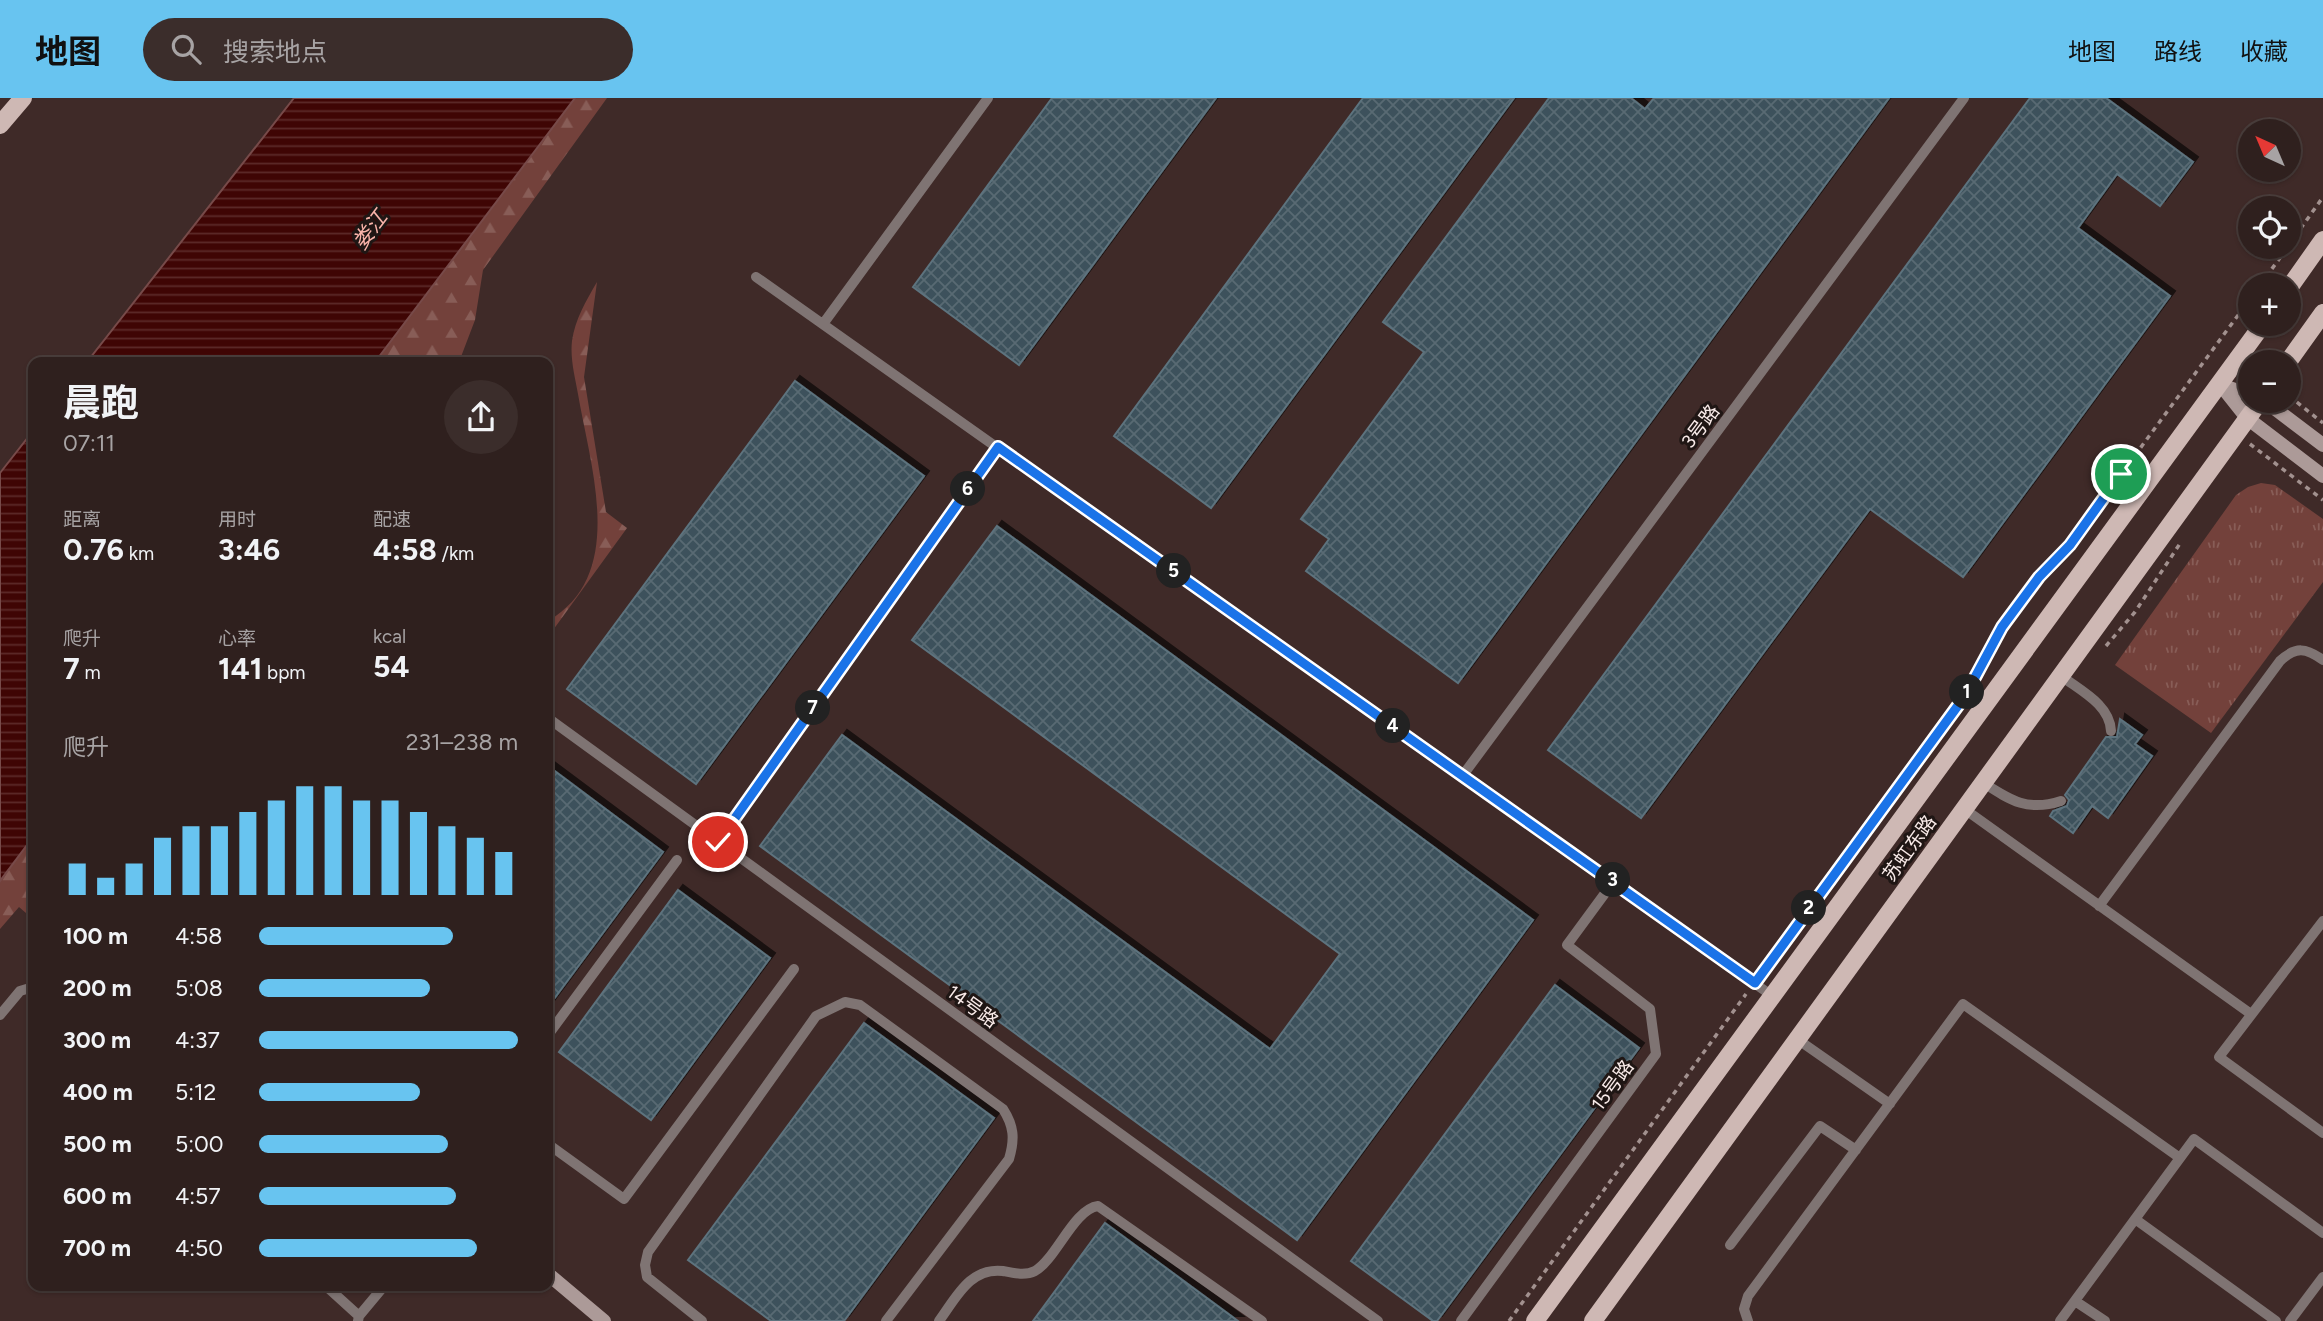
<!DOCTYPE html>
<html lang="zh">
<head>
<meta charset="utf-8">
<style>
	body { margin:0; font-family:Figtree,"Noto Sans SC",sans-serif; background:#3b2d2b; color:#f1f3f6; height:100vh; display:flex; flex-direction:column; font-size:26px; white-space:nowrap }
	* { box-sizing:border-box; margin:0 }
	p { font-size:23px; color:#a7a3a4 }
	.icon { flex:none; width:38px; height:38px; fill:none; stroke:currentColor; stroke-width:2; stroke-linecap:round; stroke-linejoin:round }
	.map { position:relative; flex:1; overflow:hidden }
	.drawer { position:absolute; left:28px; top:259px; width:525px; height:934px; display:flex; flex-direction:column; background:#2f201e; border-radius:14px; box-shadow:0 2px 5px #0004,0 0 0 2px #4a3e3c }
	.drawer>* { flex:none }
	.needle { width:46px; rotate:316deg }
	.tools { position:absolute; left:2238px; top:21px; display:grid; gap:14px }
	.tools a { display:grid; place-items:center; width:63px; height:63px; border-radius:50%; background:#2f201e; box-shadow:0 2px 5px #0004,0 0 0 2px #4a3e3c; font-size:35px }
	.pin { position:absolute; display:grid; place-items:center; width:60px; height:60px; color:#fff; margin:-30px; border:4px solid #fff; border-radius:50%; box-shadow:0 2px 7px #0007 }
	.km { position:absolute; width:35px; height:35px; margin:-18px; border-radius:50%; background:#222; color:#fff; font-size:19px; line-height:35px; text-align:center }
	.round { display:grid; place-items:center; flex:none; width:74px; height:74px; border-radius:37px; background:#3b2d2b }
	.overview { display:flex; align-items:center; justify-content:space-between; height:119px; padding:0 35px }
	h1 { font-size:38px; font-weight:700; line-height:52px }
	.metrics { display:grid; grid-template-columns:repeat(3,1fr); gap:10px; height:119px; padding:7px 35px }
	.metrics div { display:grid; align-content:center }
	.metrics b { font-size:30px; font-weight:700 }
	.metrics small { font-size:19px; font-weight:400 }
	.metrics p { font-size:19px }
	.chart { height:196px; padding:14px 35px }
	.chart p { display:flex; justify-content:space-between }
	.chart svg { width:100%; height:126px; margin-top:7px; stroke:#68c4f0; stroke-width:6 }
	ul { padding:0 35px; list-style:none; font-size:23px }
	li { display:grid; grid-template-columns:112px 84px 1fr; align-items:center; height:52px }
	li i { height:18px; border-radius:9px; background:#68c4f0 }
	header { display:flex; align-items:center; gap:42px; box-sizing:border-box; height:98px; padding:0 35px; background:#68c4f0; color:#111 }
	header strong { font-size:33px }
	nav { display:flex; gap:38px; margin-inline-start:auto; font-size:24px }
	.search { width:490px; height:63px; background:#3b2d2b; display:flex; align-items:center; gap:18px; box-sizing:border-box; padding:0 24px; border-radius:38px; color:#a7a3a4; font-size:26px }
	.map>svg:first-child { display:block }
	.grass { fill:url(#grass-tufts) }
	.forest { fill:url(#forest-firs) }
	.water { fill:url(#water-rules); stroke:#774a49; stroke-width:2 }
	.building { fill:url(#building-cross-hatch); stroke:#5d737e; stroke-width:2; filter:url(#shadow) }
	.lines { fill:none; stroke-linecap:round; stroke-linejoin:round }
	.path { stroke:#a2918f; stroke-width:3.5; stroke-dasharray:5 5; stroke-linecap:butt }
	.lane { stroke:#7f7473; stroke-width:10 }
	.secondary { stroke:#ac9a98; stroke-width:14 }
	.primary { stroke:#ceb8b4; stroke-width:18 }
	.route-casing { stroke:#fff; stroke-width:14 }
	.route { stroke:#1a73e8; stroke-width:9 }
	.labels { text-anchor:middle; stroke-width:6; stroke-linejoin:round; paint-order:stroke }
	.street-label { font-size:19px; fill:#f9ebe9; stroke:#1f1614 }
	.water-label { font-size:21px; font-style:italic; fill:#f9b3a9; stroke:#1f1614 }
</style>
</head>
<body>
<header>
<strong>地图</strong>
<div class="search"><svg class="icon" aria-label="search" viewBox="0 0 24 24"><circle cx="10" cy="10" r="6"/><path d="M15 15l6 6"/></svg>搜索地点</div>
<nav><a>地图</a><a>路线</a><a>收藏</a></nav>
</header>
<div class="map">
<svg width="2323" height="1223" viewBox="0 0 2323 1223">
	<defs>
		<pattern id="grass-tufts" width="24" height="20" patternUnits="userSpaceOnUse" patternTransform="scale(1.75)"><rect width="24" height="20" fill="#73413b"/><path d="M3 7l-1-3M5 7V3M7 7l1-3M15 17l-1-3M17 17v-4M19 17l1-3" fill="none" stroke="#885d57"/></pattern>
		<pattern id="forest-firs" width="22" height="20" patternUnits="userSpaceOnUse" patternTransform="scale(1.75)"><rect width="22" height="20" fill="#73413b"/><path d="M5 1l3.5 6h-7zM16 11l3.5 6h-7z" fill="#885d57"/></pattern>
		<pattern id="water-rules" width="6" height="5" patternUnits="userSpaceOnUse" patternTransform="scale(1.75)"><rect width="6" height="5" fill="#3f0504"/><path d="M0 2.5h6" fill="none" stroke="#5c2a29"/></pattern>
		<pattern id="building-cross-hatch" width="8" height="8" patternUnits="userSpaceOnUse" patternTransform="scale(1.75)"><rect width="8" height="8" fill="#3c515b"/><path d="M0 0l8 8M0 8l8-8" fill="none" stroke="#596a73"/></pattern>
		<filter id="shadow"><feDropShadow dx="5" dy="-5" stdDeviation="0" flood-color="#0009"/></filter>
	</defs>
	<rect width="100%" height="100%" fill="#3f2a28"/>
	<path class="grass" d="M2261,385L2275,387L2323,421V484L2211,635L2115,567L2236,397L2248,389Z"/>
	<path class="forest" d="M575,0H607L483,172L475,222L459,264H375Z
		M597,184L584,279L606,414L627,430L548,539V523C628,477 590,368 578,296C575,279 570,261 572,243C575,221 586,203 597,184Z
		M33,739V821L19,809L0,831V783Z"/>
	<path class="water" d="M294,0H575L375,264H87Z
		M33,333V739L0,783V375Z"/>
	<path class="building" d="M1052,0H1216L1019,267L913,189Z
		M1363,0H1514L1211,410L1114,338Z
		M1549,0H1631L1645,11L1654,0H1889L1458,585L1306,473L1329,441L1301,421L1424,254L1383,224Z
		M2030,0H2106L2193,64L2160,108L2117,76L2078,130L2170,198L1963,479L1870,411L1641,720L1548,652Z
		M795,283L924,378L696,686L567,591Z
		M997,428L1533,822L1297,1142L760,748L842,637L1270,951L1340,856L912,542Z
		M2120,621L2142,637L2135,646L2152,658L2108,720L2092,708L2073,735L2050,718L2053,713L2067,708L2069,702L2065,697L2106,639H2117Z
		M548,668L663,754L548,909Z
		M678,792L770,860L651,1022L559,954Z
		M1555,887L1639,950L1437,1223H1433L1351,1163Z
		M864,925L994,1020L844,1223H771L688,1162Z
		M1105,1125L1238,1223H1033Z"/>
	<g class="lines">
		<path class="path" d="M2289,147L2323,99
			M2260,187L2288,149
			M2289,293L2300,277
			M2289,298L2323,325
			M2250,346L2323,402
			M2106,548L2135,514L2181,444
			M1761,876L1964,598L2002,529L2039,479L2069,447L2250,201
			M1509,1223L1746,896"/>
		<path class="lane" d="M756,179L1771,897
			M823,226L988,0
			M2060,577C2079,592 2110,606 2111,633
			M548,620L1378,1223
			M1463,677L1964,0
			M1982,684C2010,702 2027,714 2061,703
			M1963,710L2251,916
			M718,744L998,349
			M2099,808L2280,563C2296,548 2306,550 2323,562
			M2323,823L2219,959L2323,1035
			M0,917L20,893L33,889
			M548,937L677,762
			M1797,941L1890,1006
			M548,1046L624,1101L794,871
			M2135,1121L2276,1223
			M1730,1147L1820,1028L1856,1052
			M326,1188L359,1218L358,1223
			M2075,1203L2105,1223
			M359,1218L384,1188
			M702,1223L647,1179L645,1167L648,1154L816,918L845,904L860,907L1003,1011C1014,1028 1015,1041 1009,1061L886,1223
			M939,1223C956,1200 970,1169 1003,1173C1013,1175 1025,1178 1035,1173C1056,1161 1074,1111 1098,1108L1262,1223
			M1461,1223L1656,956L1650,911L1567,847L1614,783
			M1748,1223L1744,1211L1748,1198L1963,906L2180,1060
			M2060,1223L2194,1041L2323,1135
			M2290,1223L2323,1179"/>
		<path class="secondary" d="M2220,286L2247,320L2323,378
			M2221,287L2250,297
			M2265,303L2323,347
			M548,1176L604,1223"/>
		<path class="primary" d="M0,27L23,0
			M2289,190L2323,142
			M2288,264L2323,215
			M1535,1223L2263,226
			M1593,1223L2260,303"/>
	</g>
	<g class="lines">
		<g class="route-casing">
			<path id="route" d="M718,744L998,349L1755,885L1965,598L2002,529L2039,479L2070,447L2121,376"/>
		</g>
		<use href="#route" class="route"/>
	</g>
	<g class="labels">
		<g class="street-label">
			<text transform="translate(1700 328) rotate(-53)" y="7">3号路</text>
			<text transform="translate(1909 750) rotate(-54)" y="7">苏虹东路</text>
			<text transform="translate(973 908) rotate(36)" y="7">14号路</text>
			<text transform="translate(1612 987) rotate(-54)" y="7">15号路</text>
		</g>
		<g class="water-label">
			<text transform="translate(370 132) rotate(-53)" y="7">娄江</text>
		</g>
	</g>
</svg>
<div class="tools">
<a><svg class="needle" viewBox="-14 -14 28 28"><path d="M0-13l5 13h-10z" fill="#e53935"/><path d="M0 13l5-13h-10z" fill="#a7a3a4"/></svg></a>
<a><svg class="icon" aria-label="locate" viewBox="0 0 24 24"><circle cx="12" cy="12" r="6"/><path d="M12 2v4M12 18v4M2 12h4M18 12h4"/></svg></a>
<a>+</a>
<a>−</a>
</div>
<div class="pin" style="left:2121px;top:376px;background:#1e9e55"><svg class="icon" aria-label="arrive" viewBox="0 0 24 24"><path d="M6 21V4h12l-3 4 3 4H6"/></svg></div>
<div class="pin" style="left:718px;top:744px;background:#d93025"><svg class="icon" aria-label="check" viewBox="0 0 24 24"><path d="M5 12l5 5 9-10"/></svg></div>
<b class="km" style="left:1967px;top:594px">1</b>
<b class="km" style="left:1809px;top:810px">2</b>
<b class="km" style="left:1613px;top:782px">3</b>
<b class="km" style="left:1393px;top:628px">4</b>
<b class="km" style="left:1174px;top:473px">5</b>
<b class="km" style="left:968px;top:391px">6</b>
<b class="km" style="left:813px;top:610px">7</b>
<section class="drawer">
<div class="overview"><div><h1>晨跑</h1><p>07:11</p></div><a class="round"><svg class="icon" aria-label="share" viewBox="0 0 24 24"><path d="M12 15V3M7 8l5-5 5 5M5 13v7h14v-7"/></svg></a></div>
<div class="metrics">
<div><p>距离</p><b>0.76<small> km</small></b></div>
<div><p>用时</p><b>3:46</b></div>
<div><p>配速</p><b>4:58<small> /km</small></b></div>
</div>
<div class="metrics">
<div><p>爬升</p><b>7<small> m</small></b></div>
<div><p>心率</p><b>141<small> bpm</small></b></div>
<div><p>kcal</p><b>54</b></div>
</div>
<div class="chart"><p><span>爬升</span>231–238 m</p>
<svg viewBox="0 0 160 44" preserveAspectRatio="none"><path d="M5 44V33M15 44V38M25 44V33M35 44V24M45 44V20M55 44V20M65 44V15M75 44V11M85 44V6M95 44V6M105 44V11M115 44V11M125 44V15M135 44V20M145 44V24M155 44V29"/></svg>
</div>
<ul>
<li><b>100 m</b>4:58<i style="width:75%"></i></li>
<li><b>200 m</b>5:08<i style="width:66%"></i></li>
<li><b>300 m</b>4:37<i style="width:100%"></i></li>
<li><b>400 m</b>5:12<i style="width:62%"></i></li>
<li><b>500 m</b>5:00<i style="width:73%"></i></li>
<li><b>600 m</b>4:57<i style="width:76%"></i></li>
<li><b>700 m</b>4:50<i style="width:84%"></i></li>
</ul>
</section>
</div>
</body>
</html>
